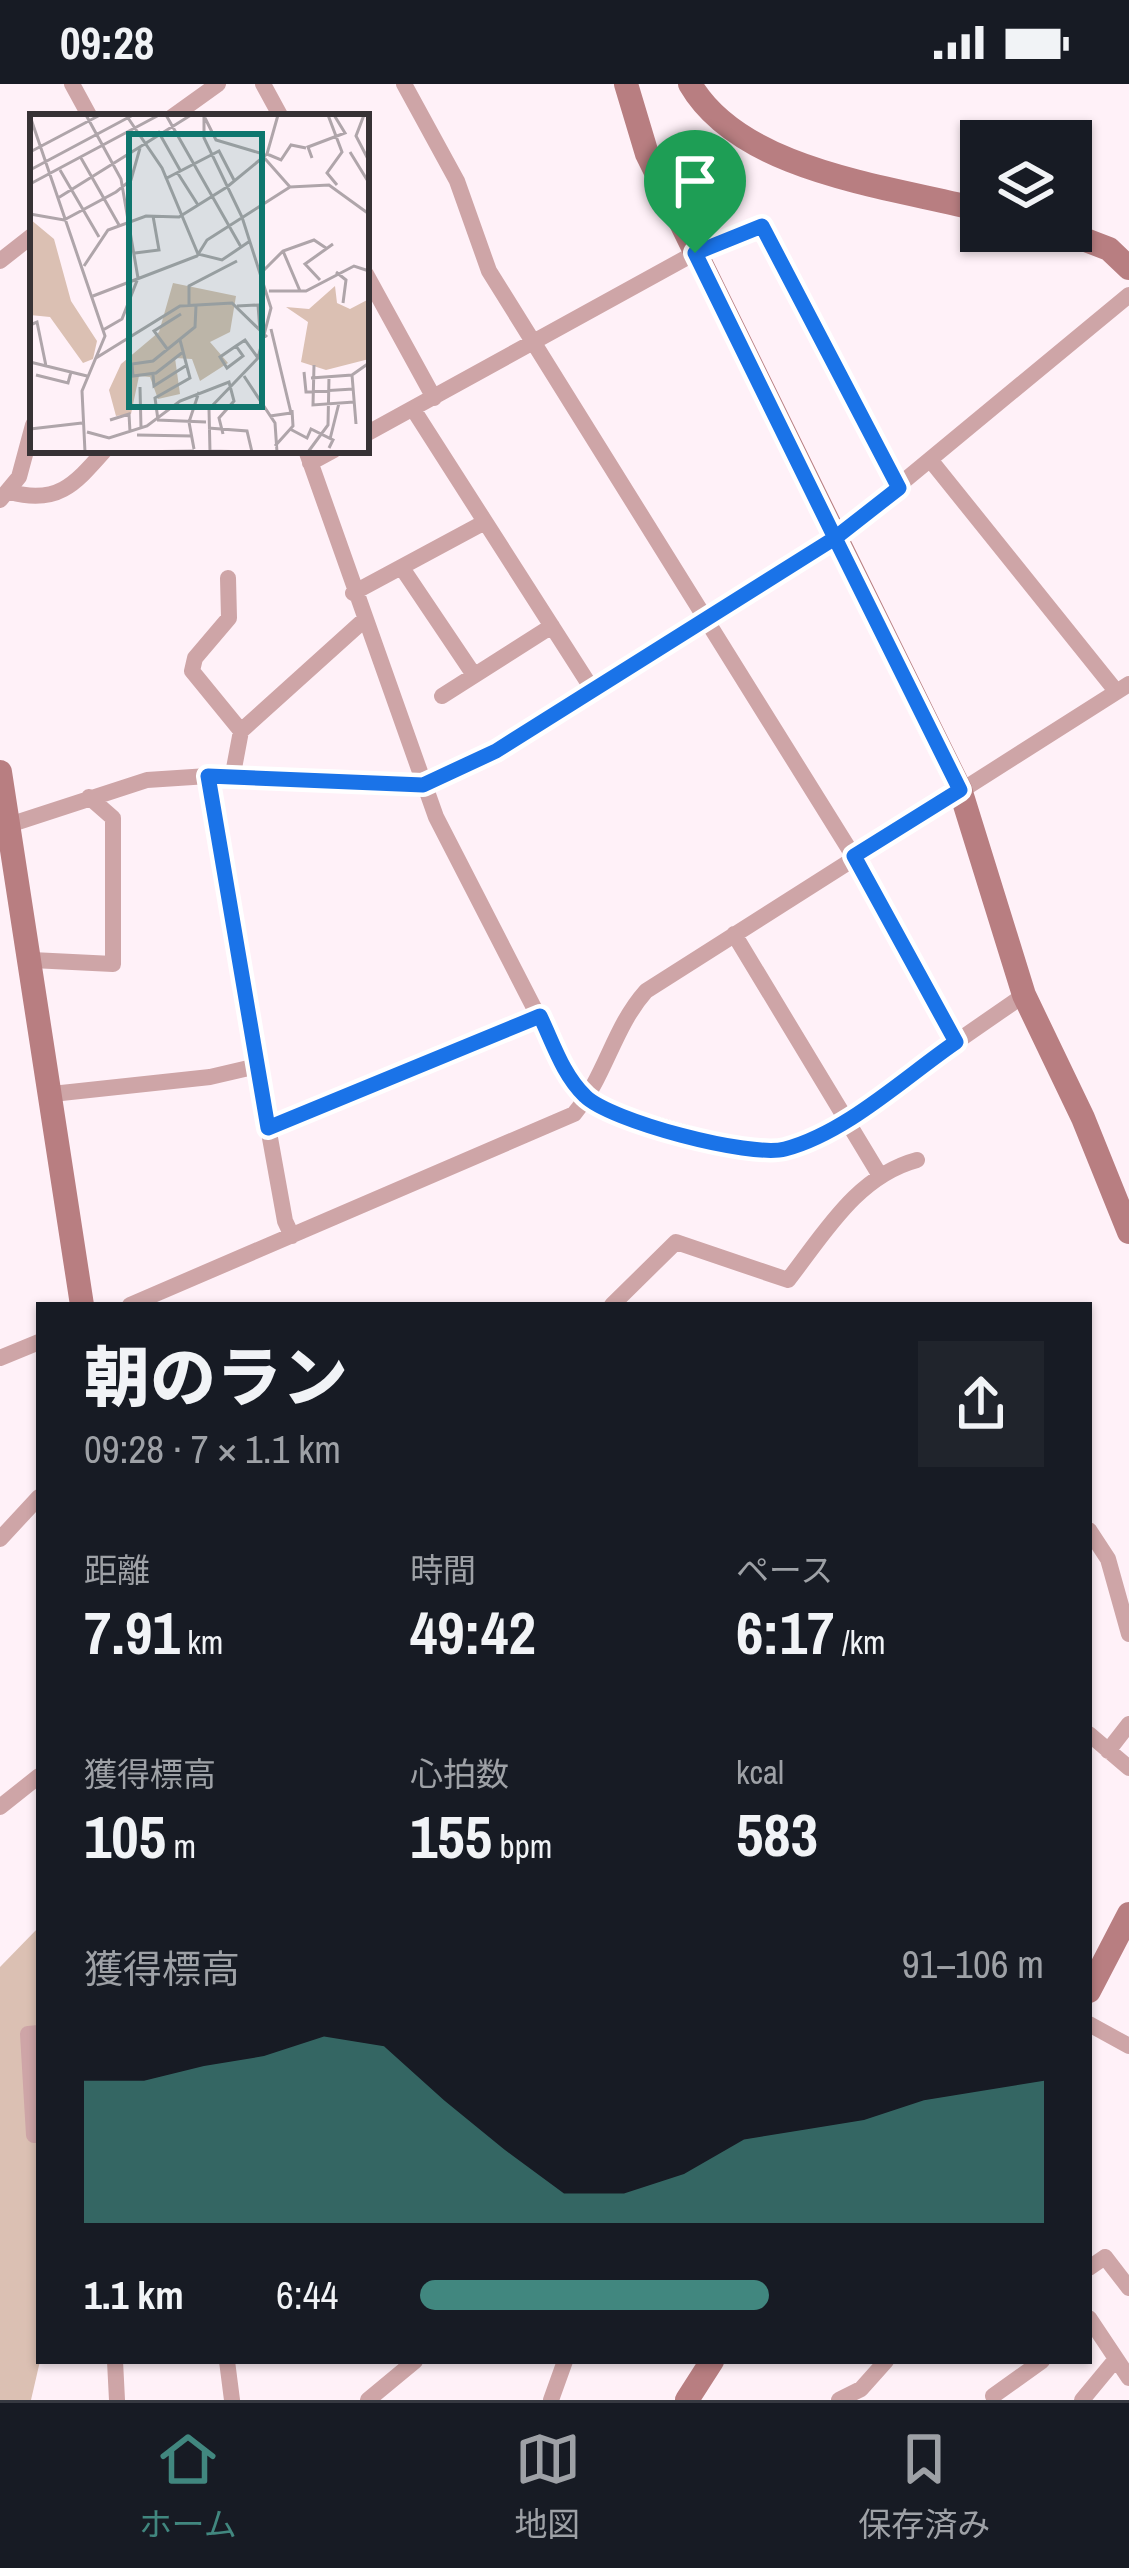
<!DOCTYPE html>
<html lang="ja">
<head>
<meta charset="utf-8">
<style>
	body { margin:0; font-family:"Archivo Narrow","Noto Sans JP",sans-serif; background:#20242c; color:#f1f3f6; height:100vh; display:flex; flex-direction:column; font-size:45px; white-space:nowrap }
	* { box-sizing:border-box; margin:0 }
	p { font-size:39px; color:#9ea1a6 }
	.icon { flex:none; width:66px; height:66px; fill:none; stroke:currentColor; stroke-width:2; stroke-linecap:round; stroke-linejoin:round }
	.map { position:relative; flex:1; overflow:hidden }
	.panel { position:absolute; left:36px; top:1218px; width:1056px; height:1062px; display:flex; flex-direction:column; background:#171b24; border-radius:0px; box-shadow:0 3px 9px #0004 }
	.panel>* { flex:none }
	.controls { position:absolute; left:960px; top:36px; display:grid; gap:24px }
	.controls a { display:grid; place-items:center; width:132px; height:132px; border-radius:0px; background:#171b24; box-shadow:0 3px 9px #0004; font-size:60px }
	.pin { position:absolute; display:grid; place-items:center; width:102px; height:102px; color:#fff; margin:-123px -51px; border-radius:50% 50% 50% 0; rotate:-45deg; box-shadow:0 0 12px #0007 }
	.pin .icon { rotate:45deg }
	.round { display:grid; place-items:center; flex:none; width:126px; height:126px; border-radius:0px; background:#20242c }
	.headline { display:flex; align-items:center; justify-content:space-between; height:204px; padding:0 48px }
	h1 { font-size:66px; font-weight:800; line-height:90px }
	.figures { display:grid; grid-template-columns:repeat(3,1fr); gap:18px; height:204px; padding:12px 48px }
	.figures div { display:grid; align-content:center }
	.figures b { font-size:60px; font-weight:800 }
	.figures small { font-size:33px; font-weight:400 }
	.figures p { font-size:33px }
	.chart { height:336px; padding:24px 48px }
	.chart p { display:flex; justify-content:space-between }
	.chart svg { width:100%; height:216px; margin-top:12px; fill:#41877f; opacity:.7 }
	ul { padding:0 48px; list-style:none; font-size:39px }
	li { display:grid; grid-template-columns:192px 144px 1fr; align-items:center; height:90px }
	li i { height:30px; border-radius:15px; background:#41877f }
	.status { display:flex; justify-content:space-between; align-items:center; height:84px; padding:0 60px; background:#171b24; direction:ltr }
	.status svg { height:33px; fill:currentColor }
	.menu { display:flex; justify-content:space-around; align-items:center; height:168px; border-top:3px solid #363941; background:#171b24; font-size:33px; color:#9ea1a6 }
	.menu a { display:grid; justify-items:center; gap:6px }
	.menu .active { color:#41877f }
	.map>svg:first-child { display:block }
	.green { fill:#dbc0b3 }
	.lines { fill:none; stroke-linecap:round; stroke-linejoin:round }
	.street { stroke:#cea5a7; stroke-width:16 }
	.secondary { stroke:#b87e81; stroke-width:24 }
	.route-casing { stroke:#fff; stroke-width:24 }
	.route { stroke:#1a73e8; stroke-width:15 }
	.inset-road { fill:none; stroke:#afa5aa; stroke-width:3 }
	.view { fill:#0f766e; fill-opacity:0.15; stroke:#0f766e; stroke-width:6 }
	.inset-edge { fill:none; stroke:#373235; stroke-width:6 }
</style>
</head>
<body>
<div class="status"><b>09:28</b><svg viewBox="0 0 49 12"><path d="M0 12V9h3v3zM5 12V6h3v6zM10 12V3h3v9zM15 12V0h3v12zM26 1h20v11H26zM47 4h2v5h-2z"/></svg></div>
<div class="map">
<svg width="1129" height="2316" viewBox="0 0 1129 2316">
	<rect width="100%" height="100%" fill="#fff1f8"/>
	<path class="green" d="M39,1843L40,2277L31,2316H0V1883Z"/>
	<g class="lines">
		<path class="street" d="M72,0L90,33
			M263,0L281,33
			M404,0L457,97L489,187L854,773L956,958
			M172,33L218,0
			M0,177L33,151
			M366,190L434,314
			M413,325L594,608
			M366,350L695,169L762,142L899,404
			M306,366L436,733L568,990L601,1025L746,1066L787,1065L845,1035L1024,911
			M932,378L1116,607
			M310,379L334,366
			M10,408C58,421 75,400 105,366
			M0,416L19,393L33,341
			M402,484L474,591
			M228,494L229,534L195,574L192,587L241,647
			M353,509L485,438
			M442,612L552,542
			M232,695L241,647L363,537
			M0,744L147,696L208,692L385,703L423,701L473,681L835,454L1129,211
			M734,850L879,1090
			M32,876L113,880V734L89,713
			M257,982L285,1137L292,1152
			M52,1010L210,993L257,982L208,692
			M268,1044L540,932
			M130,1221L574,1030C606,992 613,944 646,907L1129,600
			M612,1221L676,1158L788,1196C824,1150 857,1092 917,1076
			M0,1274L39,1258
			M1089,1446L1108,1475L1129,1550
			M0,1455L39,1413
			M1089,1650L1129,1684
			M1108,1667L1129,1640
			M0,1723L39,1692
			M1089,1940L1129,1962
			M39,1949L28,1950L34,2051H39
			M1089,2184L1105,2173L1129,2204
			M1089,2234L1129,2294
			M115,2277L117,2316
			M227,2277L232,2316
			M993,2312L1042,2277
			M368,2316L415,2277
			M551,2316L565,2277
			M839,2316L861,2305L886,2277
			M1082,2316L1116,2275"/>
		<path class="secondary" d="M626,0L647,70L960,705L1024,911L1083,1034L1129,1148
			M690,0C741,88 889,102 981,126
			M1062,147L1109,165L1129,184
			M0,688L82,1221
			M1089,1907L1129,1830
			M687,2316L712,2277"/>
	</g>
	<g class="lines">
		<g class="route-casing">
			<path id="route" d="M695,169L835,454L496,667L423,701L208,692L268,1044L540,932C553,959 563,991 585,1012C610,1037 750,1074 785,1065C846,1049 905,993 956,958L854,772L960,706L835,454L899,404L762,142L695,169"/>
		</g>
		<use href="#route" class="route"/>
	</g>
	<g transform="translate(30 30)">
		<rect width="339" height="339" fill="#fff1f8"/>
		<path d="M0,105L24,125L41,187L67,227L63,245L53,249L20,203L0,201ZM143,169L206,182L200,218L180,228L198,249L170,267L162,245L145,244L150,280L128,285L120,263L109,262L101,300L86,302L79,276L91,250L129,218ZM305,172L307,189L320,195L339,185V245L296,256L271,248L278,208L256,193L279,195Z" fill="#dbc0b3"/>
		<path class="inset-road" d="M56,1L91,65L108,164L92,205L73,216M96,1L132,54L168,140L192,146L220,127M136,1L211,133M174,1V24L212,103L241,194L228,244L179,295L180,338M298,1L312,38L297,59L307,71M334,1L326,22L339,47M0,2L75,222L52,277L55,338M175,4L186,26L230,39L260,73L299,71L339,100M128,17L150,56M0,38L70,1M320,38L339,69M237,40L251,46L261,31L276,34M51,44L89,111M282,44L278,33L315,19L304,1M0,56L103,1M30,56L69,123M147,58L168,91M135,65L189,37L205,68M0,70L129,1M28,84L161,1M0,100L34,106L86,78L101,66L110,34M253,137L270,177M105,139L129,136L123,102M54,152L78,116L116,102L149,103L197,73L237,40L248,1M233,157L253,137L284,126L296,134M306,158L316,166L313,189M290,166L275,150L303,130M239,177H276L324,152L339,157M63,182L167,142L177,126L260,73M159,192V172L207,147M207,192L228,191L230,217M0,211L7,208L16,252M206,232L213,242L197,254L190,243L206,232L215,226L228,244M138,236L124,217L151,200M153,238L126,259L103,262L102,250L123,247L165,213L166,192M66,244L150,192L202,189L237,223M0,248L57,262M284,251L283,291L324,288M274,258L276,278L323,275M6,261L38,269L41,258M123,261L124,272L157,251M322,261L326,310M214,262L245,309L247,338M281,264L322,261L339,249M110,273L111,314M240,302L261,299L241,215M80,306L99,300L100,318M127,306L176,308M128,306L125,284L160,264L150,226M178,314L217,317L222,338M0,315L52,309M260,315L277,324L281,315L303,326L299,334M57,318L79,324L117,312L150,287L199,268L204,287L189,304L193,320M107,321L162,322M300,325L309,289M245,332L263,312L262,296M164,335L159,308L169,278M180,337L222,338M99,338L164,337M278,338L298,311L299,263"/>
		<path class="view" d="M99,20H232V293H99Z"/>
		<rect width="339" height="339" class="inset-edge"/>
	</g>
</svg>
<div class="controls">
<a><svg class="icon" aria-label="layers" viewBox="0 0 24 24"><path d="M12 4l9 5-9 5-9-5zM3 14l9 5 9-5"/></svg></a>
</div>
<div class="pin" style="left:695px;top:169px;background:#1e9e55"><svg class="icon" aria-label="arrive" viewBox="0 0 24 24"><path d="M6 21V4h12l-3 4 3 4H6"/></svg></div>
<section class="panel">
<div class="headline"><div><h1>朝のラン</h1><p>09:28 · 7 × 1.1 km</p></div><a class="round"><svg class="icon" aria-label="share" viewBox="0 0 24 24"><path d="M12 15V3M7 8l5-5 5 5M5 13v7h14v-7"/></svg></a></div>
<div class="figures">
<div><p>距離</p><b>7.91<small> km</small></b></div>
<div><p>時間</p><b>49:42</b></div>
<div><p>ペース</p><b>6:17<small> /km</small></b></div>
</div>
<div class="figures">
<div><p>獲得標高</p><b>105<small> m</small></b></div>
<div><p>心拍数</p><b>155<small> bpm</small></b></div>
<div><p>kcal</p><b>583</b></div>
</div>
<div class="chart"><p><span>獲得標高</span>91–106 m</p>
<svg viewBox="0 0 160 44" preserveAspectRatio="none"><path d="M0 44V15L10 15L20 12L30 10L40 6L50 8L60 19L70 29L80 38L90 38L100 34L110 27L120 25L130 23L140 19L150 17L160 15V44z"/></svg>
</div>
<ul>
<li><b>1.1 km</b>6:44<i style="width:56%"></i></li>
</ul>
</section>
</div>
<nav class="menu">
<a class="active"><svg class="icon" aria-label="home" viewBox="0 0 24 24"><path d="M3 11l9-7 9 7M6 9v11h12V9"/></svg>ホーム</a>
<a><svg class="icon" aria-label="map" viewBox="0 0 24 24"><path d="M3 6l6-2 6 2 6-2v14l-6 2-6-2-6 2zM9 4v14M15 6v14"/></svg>地図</a>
<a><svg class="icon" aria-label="saved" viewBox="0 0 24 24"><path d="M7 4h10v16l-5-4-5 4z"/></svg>保存済み</a>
</nav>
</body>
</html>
